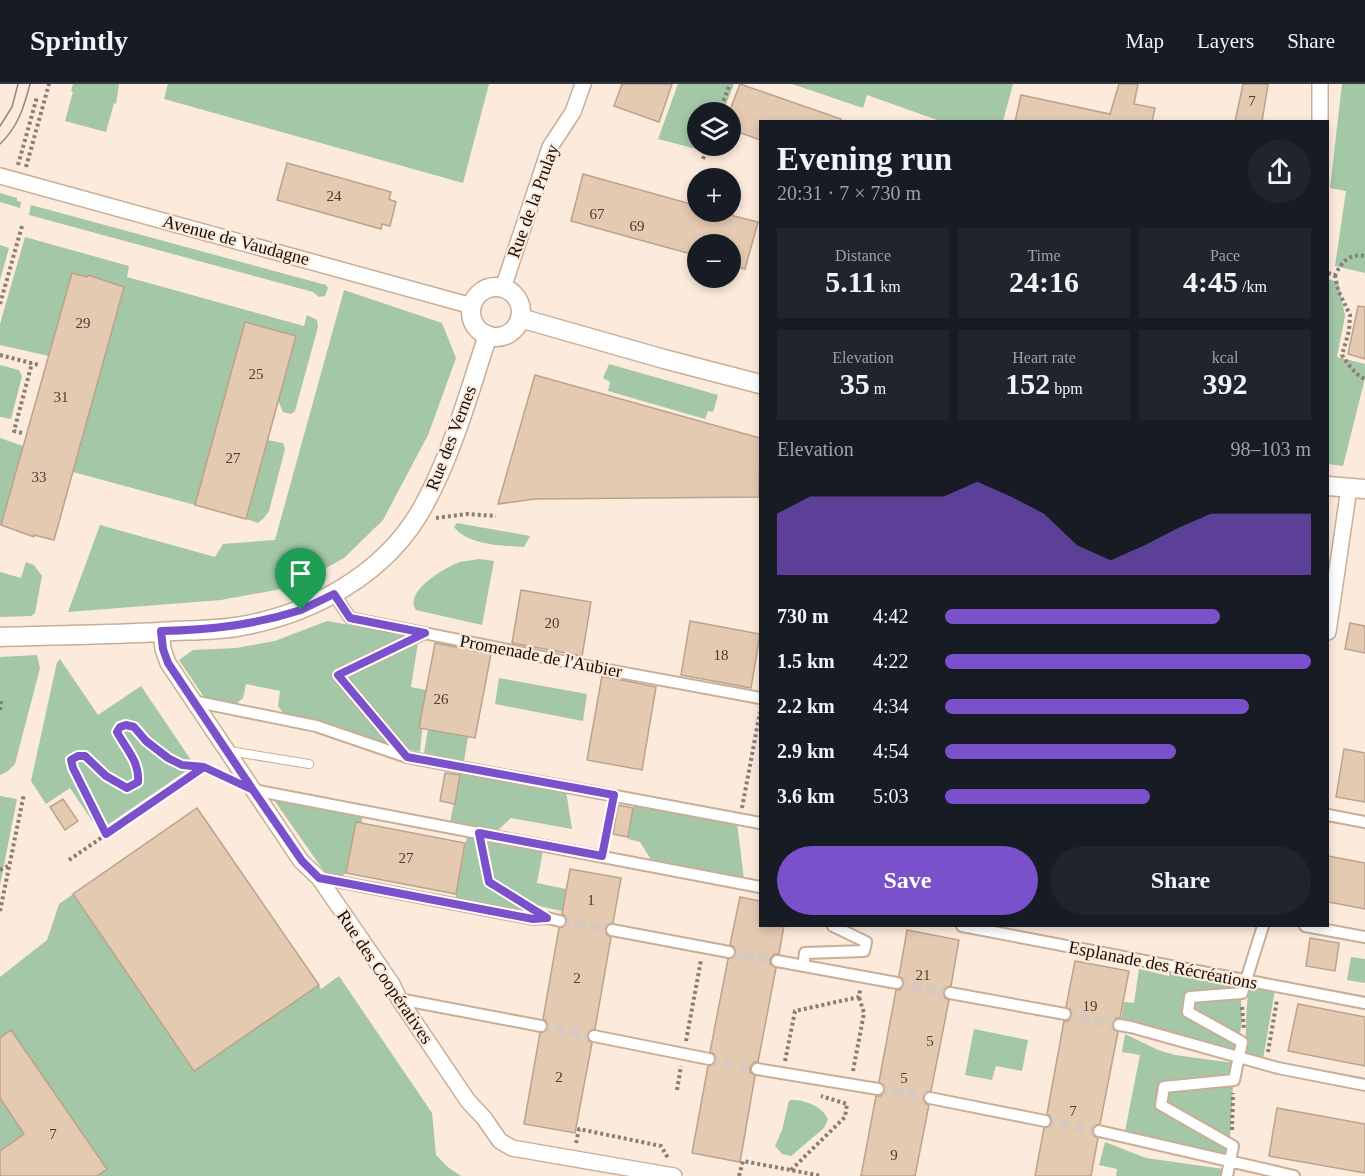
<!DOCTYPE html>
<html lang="en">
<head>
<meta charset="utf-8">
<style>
	body { margin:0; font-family:Georgia,serif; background:#20242c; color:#f1f3f6; height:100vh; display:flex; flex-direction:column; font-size:22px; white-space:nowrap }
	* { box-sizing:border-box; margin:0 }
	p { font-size:20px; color:#9ea1a6 }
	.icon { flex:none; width:33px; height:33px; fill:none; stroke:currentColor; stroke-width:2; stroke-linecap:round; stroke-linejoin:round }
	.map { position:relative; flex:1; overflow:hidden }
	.details { position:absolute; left:759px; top:36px; width:570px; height:807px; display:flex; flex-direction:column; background:#171b24; border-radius:0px; box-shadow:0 3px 9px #0003 }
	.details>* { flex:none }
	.fabs { position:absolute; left:687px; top:18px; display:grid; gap:12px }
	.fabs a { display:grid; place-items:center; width:54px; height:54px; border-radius:50%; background:#171b24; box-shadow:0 3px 9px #0003; font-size:30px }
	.pin { position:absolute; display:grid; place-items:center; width:51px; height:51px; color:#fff; margin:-62px -26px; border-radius:50% 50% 50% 0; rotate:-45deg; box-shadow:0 0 6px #0007 }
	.pin .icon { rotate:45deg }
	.round { display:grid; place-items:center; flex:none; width:63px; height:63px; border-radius:32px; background:#20242c }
	.head { display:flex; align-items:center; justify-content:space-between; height:102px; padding:0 18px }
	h1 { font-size:33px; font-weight:800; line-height:45px }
	.stats { display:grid; grid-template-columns:repeat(3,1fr); gap:9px; height:102px; padding:6px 18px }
	.stats div { display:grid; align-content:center; border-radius:0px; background:#20242c; text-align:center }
	.stats b { font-size:30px; font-weight:800 }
	.stats small { font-size:16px; font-weight:400 }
	.stats p { font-size:16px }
	.chart { height:168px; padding:12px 18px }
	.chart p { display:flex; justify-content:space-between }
	.chart svg { width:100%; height:108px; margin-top:6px; fill:#7a51ca; opacity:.7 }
	.cta { display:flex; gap:12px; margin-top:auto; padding:12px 18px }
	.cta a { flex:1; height:69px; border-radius:36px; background:#7a51ca; color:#fff; font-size:24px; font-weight:800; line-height:69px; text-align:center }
	.cta a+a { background:#20242c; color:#f1f3f6 }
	ul { padding:0 18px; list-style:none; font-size:20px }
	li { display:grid; grid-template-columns:96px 72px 1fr; align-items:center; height:45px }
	li i { height:15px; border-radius:8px; background:#7a51ca }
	header { display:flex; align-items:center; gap:36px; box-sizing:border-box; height:84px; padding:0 30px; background:#171b24; border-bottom:2px solid #363941 }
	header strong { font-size:28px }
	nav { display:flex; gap:33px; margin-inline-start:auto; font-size:21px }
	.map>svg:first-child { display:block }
	.green { fill:#a3c7a7 }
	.building { fill:#e5cab2; stroke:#bca28b; stroke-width:1.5 }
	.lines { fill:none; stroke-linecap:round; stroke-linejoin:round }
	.pedestrian-tunnel { stroke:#d9c9bc; stroke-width:10; stroke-dasharray:10 5; stroke-linecap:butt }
	.service-casing { stroke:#c9ae97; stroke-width:10 }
	.pedestrian-casing { stroke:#c9ae97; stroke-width:14 }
	.minor-casing { stroke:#c9ae97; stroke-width:18 }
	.tertiary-casing { stroke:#c9ae97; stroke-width:21 }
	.path { stroke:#8b7d73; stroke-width:4; stroke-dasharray:3 3; stroke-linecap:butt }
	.service { stroke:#fff; stroke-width:8 }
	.pedestrian { stroke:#fff; stroke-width:10 }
	.minor { stroke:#fff; stroke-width:15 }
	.tertiary { stroke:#fff; stroke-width:18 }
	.tram { stroke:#94867b; stroke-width:1.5 }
	.route-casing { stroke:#fff; stroke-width:12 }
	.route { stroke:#7a51ca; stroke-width:8 }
	.labels { text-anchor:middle; stroke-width:4.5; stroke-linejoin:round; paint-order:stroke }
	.number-label { font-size:15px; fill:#493c30 }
	.street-label { font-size:18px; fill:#150c05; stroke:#fceadc }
</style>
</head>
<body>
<header>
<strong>Sprintly</strong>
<nav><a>Map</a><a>Layers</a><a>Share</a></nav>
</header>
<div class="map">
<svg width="1365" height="1092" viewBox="0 0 1365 1092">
	<rect width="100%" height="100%" fill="#fceadc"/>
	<path class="green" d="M73,0H119L116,20L114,19L106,48L65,37L73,8L71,7Z
		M168,0H489L463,99L164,15Z
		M678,0H734L723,28H698V62H710L708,68L658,55Z
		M792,0H1013L1003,37H940L867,11L863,24Z
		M1342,0H1365V189L1335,182L1346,107L1330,104Z
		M0,109L17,114V117L21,118L20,124L0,118Z
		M31,121L326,201L328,204L325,212L319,213L313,208L29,131Z
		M25,153L129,182L127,193L304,242L307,231L317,236L318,243L295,327L291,330L283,328L245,238L195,421L73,388L124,203L88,191L87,193L72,189L49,272L0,261V240Z
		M0,161L9,164L0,196Z
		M1328,195L1338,198L1345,232L1337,273L1365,280V294L1343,382L1328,380Z
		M344,206L442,239L456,274L428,351L383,436L344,474L292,503L221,516L68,528L100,441L215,473L223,460L275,456Z
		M609,280L718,311L713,328L708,327L705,335L608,307L610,298L603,294Z
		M0,281L19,286L22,292L11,335L0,333Z
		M0,354L23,362L1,441H0Z
		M267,356L283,359L285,365L269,427L264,434L258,439L246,435Z
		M457,439L530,452L524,463C504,462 467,461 454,443Z
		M479,475L494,477L482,541L416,526C403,508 445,483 460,478C466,477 473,476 479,475Z
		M26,478L34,481L42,492L35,529L31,532L0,533V488L21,494Z
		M327,537L414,552L418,558L411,603L426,606L420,668C374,659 330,640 284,630L278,622L280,607L246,600L243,614L234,622L206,616L179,576L193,566L236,564L275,557Z
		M37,571L40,584L15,680L8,687L0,691V573Z
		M60,575L98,631L141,602L191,676C162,679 149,647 126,637L118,640L115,649C122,661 144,685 131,698C108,701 104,678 87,669C78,665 70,672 69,680L101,746L99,747L70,704L46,720L31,697L57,578Z
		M499,594L587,610L583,637L495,620Z
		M126,643C152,659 156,681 192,683L106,742L75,680L79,675L85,676C93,684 102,697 112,702C118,705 129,707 135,703C154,691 130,662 122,650V644Z
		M428,645L468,653L464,677L424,669Z
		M460,686L566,707L572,745L511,734L497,747L450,739Z
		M0,712L17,715L0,801Z
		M274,716L363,733L346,789L341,793L326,790Z
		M634,719L737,739L744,795L652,777L640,758L628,755Z
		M197,724L321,905L339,892L432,1029L436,1071L449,1084L461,1092H0V893L47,856L59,820Z
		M467,752L543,767L537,799L566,805L562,827L534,821L531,830L455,816Z
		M1351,873L1365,875V899L1347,896Z
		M1139,885L1169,892L1170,886L1240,899L1238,906L1187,907L1183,930L1237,959L1235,967L1121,936L1124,918L1134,919Z
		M1250,902L1275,906L1263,975L1244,969C1248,947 1244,924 1250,902Z
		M1241,914L1242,937L1240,950L1193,925L1194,916Z
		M974,945L1028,956L1022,987L996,982L992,996L965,991Z
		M1125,950L1158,966L1175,971L1234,979L1231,993L1162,998L1156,1023L1228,1064L1226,1072L1125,1047L1140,971L1122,968Z
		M1233,1002L1230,1055L1167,1019L1169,1006Z
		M791,1016C804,1015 823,1023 828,1035L824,1044L791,1072L782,1070L775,1062L782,1046L789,1017Z
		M1105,1058L1146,1074L1224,1085L1222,1092H1116L1117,1085L1099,1081Z"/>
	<path class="building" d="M622,0H672L659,38L614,22Z
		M740,0L841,35V38H760V56L730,45V26Z
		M1119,0H1138L1134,20L1155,24L1152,38H1015L1021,11L1110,30Z
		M1243,0H1268L1262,38H1235Z
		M287,79L391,108L389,115L396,118L390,142L382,140L381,145L277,116Z
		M583,90L698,122V128H718L758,138L745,185L730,181V160H698V172L571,137Z
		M72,189L87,193L88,191L124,203L54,456L34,451V453L1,441Z
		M1358,222L1365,223V275L1348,270Z
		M245,238L296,252L246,435L195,421Z
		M535,291L760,354L759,413L535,415L498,420Z
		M521,506L591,518L582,572L512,559Z
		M690,537L760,550L751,604L681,591Z
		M1350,539L1365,542V569L1345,565Z
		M435,559L491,570L475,654L419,644Z
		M602,592L656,603L642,686L587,676Z
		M1344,665L1365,669V718L1336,713Z
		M445,689L460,691L455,720L440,717Z
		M63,715L78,737L65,746L50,723Z
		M618,721L633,724L628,753L613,750Z
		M197,724L319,901L194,987L73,810Z
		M356,738L465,759L456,810L346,789Z
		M1328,772L1365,779V825L1328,818Z
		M570,785L621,794L613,839L607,841L605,845L607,851L611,853L595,945L589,947L587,951L589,957L592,959L575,1049L524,1040L540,949L546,947L548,943L546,937L543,935L559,844L565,842L567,838L565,832L562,830Z
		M740,813L760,817V842H784L779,870H774L770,875V880L776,884L758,978H754L750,983V988L755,992L740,1078L692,1069L708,982L714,980L716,976L714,970L710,968L728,875L734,873L736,869L734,863L730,861Z
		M907,846L959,856L951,902L945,904L943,908L945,914L949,916L931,1007L925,1009L923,1013L925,1019L929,1021L915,1092H861L876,1012H881L885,1007V1002L879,998L896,906H900L904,901V896L899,892Z
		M1310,854L1339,859L1335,887L1306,882Z
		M1075,877L1129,887L1120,934H1116L1112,939V944L1118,948L1100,1040L1094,1042L1092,1046L1094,1052L1098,1054L1091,1092H1035L1044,1044L1050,1042L1052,1038L1050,1032L1047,1030L1064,937H1068L1072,932V927L1066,923Z
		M1298,920L1365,933V982L1288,967Z
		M11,946L107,1085L97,1092H0V1067L24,1050L0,1014V954Z
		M1277,1024L1365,1040V1089L1269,1072Z"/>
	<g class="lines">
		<path class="pedestrian-tunnel" d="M560,837L612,846
			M729,868L777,877
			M897,899L950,909
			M1065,930L1119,941
			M541,942L594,952
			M709,975L757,985
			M878,1005L930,1014
			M1045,1037L1099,1047"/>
		<g class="service-casing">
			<path id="service" d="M229,667L309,680
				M479,749L489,798L547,834"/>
		</g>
		<g class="pedestrian-casing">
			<path id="pedestrian" d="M334,510L350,534L592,583L760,614
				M193,617L316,642L407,673L760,739
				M406,672L338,591L425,549
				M253,706L760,803
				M1328,731L1365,738
				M319,794L533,835L547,834L560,837
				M962,842L1365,919
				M1305,842L1365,853
				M612,846L729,868
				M777,877L897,899
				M803,882L805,869L864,867L866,858L833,842
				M950,909L1065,930
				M399,915L541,942
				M1119,941L1131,943L1278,984L1365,1001
				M594,952L709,975
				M757,985L878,1005
				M930,1014L1045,1037
				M1099,1047L1294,1092
				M1227,1092L1233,1062L1161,1021L1164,1003L1234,996L1242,958L1188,928L1190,913L1242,909L1263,842"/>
		</g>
		<g class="minor-casing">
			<path id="minor" d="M1320,0V38
				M0,92L472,222
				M503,204L550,63L573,28L583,0
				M161,547L163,565L168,579L301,777L319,794L392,900L399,915L468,1017L484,1034L500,1057L512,1064L674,1092
				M1328,548L1349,404"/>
		</g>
		<g class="tertiary-casing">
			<path id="tertiary" d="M471 228a25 25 0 1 1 50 0a25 25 0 1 1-50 0Z
				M520,234L664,275L760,300
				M1328,402L1365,405
				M0,553C53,551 106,551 159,548C185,546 210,547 236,543C311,531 387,490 424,421C453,368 469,308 488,251"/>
		</g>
		<path class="path" d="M719,28L730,0
			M703,75L708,62
			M18,81L37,13
			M26,83L49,0
			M1328,189L1335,191C1342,178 1349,169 1365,172
			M1335,191L1338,206L1350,231L1349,247L1342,271C1348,280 1355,291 1365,295
			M0,220L22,142
			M0,271L39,281
			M22,349L14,347L32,279
			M436,434L467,430L496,432
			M0,626L1,617
			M742,724L760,628
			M106,751L73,684L71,676L78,672H85L106,692L127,704L138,698C140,678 126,665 117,648L120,643L126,641L134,643L146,657L168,674L182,681L204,683
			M605,760L612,723
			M69,776L204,683L225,693
			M0,786L8,782
			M0,827L24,710
			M1242,923L1244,945
			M686,957L701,876
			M1268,968L1277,916
			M785,977L795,927L859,913L860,906
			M853,987L864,929L859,913
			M677,1006L681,982
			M1232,1046L1233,1009
			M576,1059L579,1045L661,1062L668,1074
			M791,1086L845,1033L847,1020L821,1012
			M739,1092L743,1077L822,1092"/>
		<use href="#service" class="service"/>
		<use href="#pedestrian" class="pedestrian"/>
		<use href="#minor" class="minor"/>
		<use href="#tertiary" class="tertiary"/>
		<path class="tram" d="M0,42L12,23L18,0
			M0,60C18,43 24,23 30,0"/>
	</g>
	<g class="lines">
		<g class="route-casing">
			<path id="route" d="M301,526C254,541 210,546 161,547L163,565L168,579L253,706L204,683L182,681L168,674L146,657L134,643L126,641L120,643L117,648C126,665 140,678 138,698L127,704L106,692L85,672H78L71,676L73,684L106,750L204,683L253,706L302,777L319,794L533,835L547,834L489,798L479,749L602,772L614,711L407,673L338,591L425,549L350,534L334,510L301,526"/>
		</g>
		<use href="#route" class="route"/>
	</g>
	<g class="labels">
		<g class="number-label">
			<text x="1252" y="22">7</text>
			<text x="334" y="117">24</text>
			<text x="597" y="135">67</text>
			<text x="637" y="147">69</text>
			<text x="83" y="244">29</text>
			<text x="256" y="295">25</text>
			<text x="61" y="318">31</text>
			<text x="233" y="379">27</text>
			<text x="39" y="398">33</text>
			<text x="552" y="544">20</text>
			<text x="721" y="576">18</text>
			<text x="441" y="620">26</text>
			<text x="406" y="779">27</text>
			<text x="591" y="821">1</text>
			<text x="923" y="896">21</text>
			<text x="577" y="899">2</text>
			<text x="1090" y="927">19</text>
			<text x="930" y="962">5</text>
			<text x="559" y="998">2</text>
			<text x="904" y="999">5</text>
			<text x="1073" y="1032">7</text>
			<text x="53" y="1055">7</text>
			<text x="894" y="1076">9</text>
		</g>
		<g class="street-label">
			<text transform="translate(533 117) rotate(-70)" y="6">Rue de la Prulay</text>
			<text transform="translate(236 156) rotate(15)" y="6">Avenue de Vaudagne</text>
			<text transform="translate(451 354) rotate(-69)" y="6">Rue des Vernes</text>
			<text transform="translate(541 572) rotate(11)" y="6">Promenade de l'Aubier</text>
			<text transform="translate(1163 881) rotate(11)" y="6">Esplanade des Récréations</text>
			<text transform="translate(385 893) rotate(56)" y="6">Rue des Coopératives</text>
		</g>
	</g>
</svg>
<div class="fabs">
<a><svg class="icon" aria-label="layers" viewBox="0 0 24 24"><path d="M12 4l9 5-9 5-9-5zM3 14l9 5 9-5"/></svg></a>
<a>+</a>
<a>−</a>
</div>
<div class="pin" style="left:301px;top:526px;background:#1e9e55"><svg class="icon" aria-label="arrive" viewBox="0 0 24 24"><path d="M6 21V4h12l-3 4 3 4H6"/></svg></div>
<section class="details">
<div class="head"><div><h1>Evening run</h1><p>20:31 · 7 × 730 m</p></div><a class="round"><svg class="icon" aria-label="share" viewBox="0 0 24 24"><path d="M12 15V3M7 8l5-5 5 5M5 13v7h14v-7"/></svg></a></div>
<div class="stats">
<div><p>Distance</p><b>5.11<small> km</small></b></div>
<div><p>Time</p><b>24:16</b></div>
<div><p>Pace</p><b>4:45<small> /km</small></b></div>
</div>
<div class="stats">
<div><p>Elevation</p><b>35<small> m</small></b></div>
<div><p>Heart rate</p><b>152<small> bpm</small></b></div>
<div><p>kcal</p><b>392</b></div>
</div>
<div class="chart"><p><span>Elevation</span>98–103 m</p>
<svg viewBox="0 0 160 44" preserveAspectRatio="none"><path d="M0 44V19L10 12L20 12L30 12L40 12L50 12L60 6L70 12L80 19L90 32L100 38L110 32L120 25L130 19L140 19L150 19L160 19V44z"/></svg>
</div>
<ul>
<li><b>730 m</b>4:42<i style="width:75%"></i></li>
<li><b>1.5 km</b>4:22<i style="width:100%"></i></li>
<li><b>2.2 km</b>4:34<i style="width:83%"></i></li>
<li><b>2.9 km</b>4:54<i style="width:63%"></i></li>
<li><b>3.6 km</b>5:03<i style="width:56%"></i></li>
</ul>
<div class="cta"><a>Save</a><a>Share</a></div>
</section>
</div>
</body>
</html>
